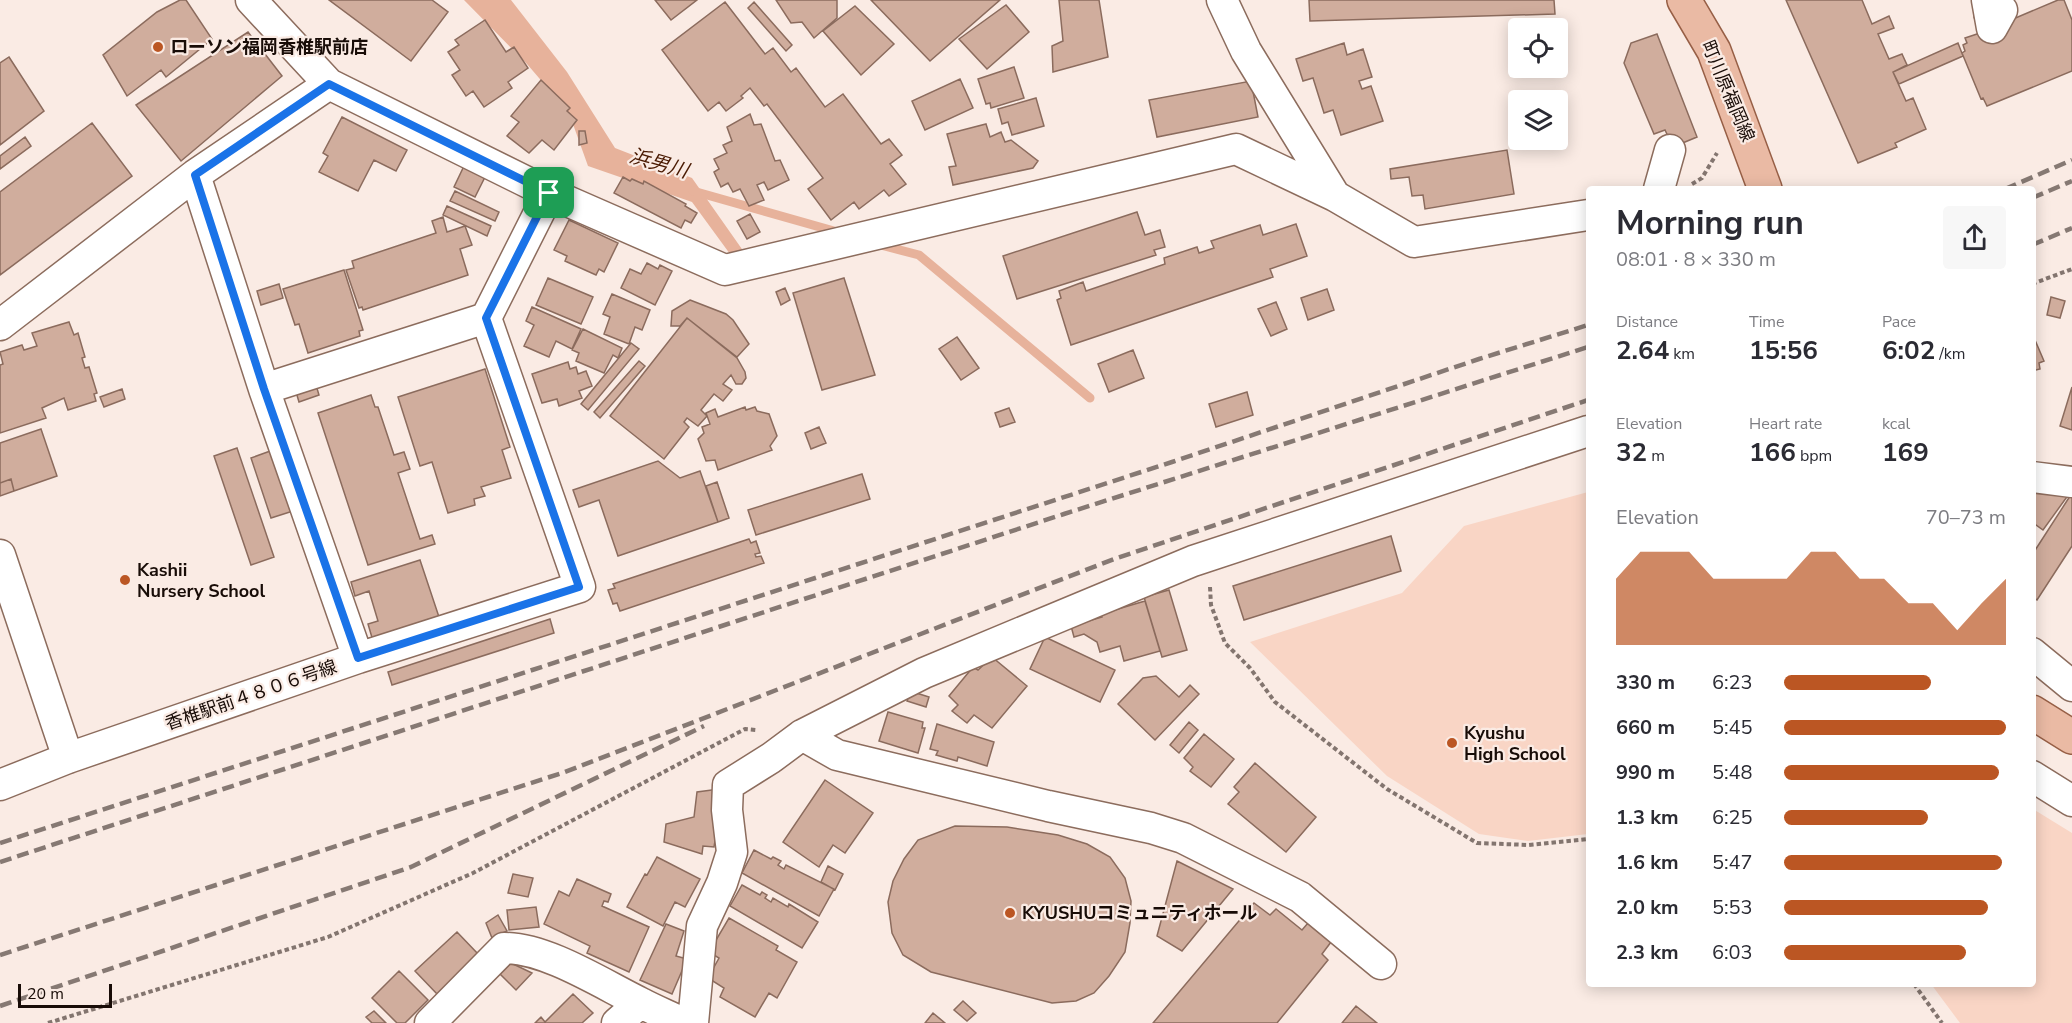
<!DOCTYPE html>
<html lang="en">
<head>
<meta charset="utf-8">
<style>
	body { margin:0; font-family:"Nunito Sans","Noto Sans JP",sans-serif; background:#f7f7f7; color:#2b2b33; height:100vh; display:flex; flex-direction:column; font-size:22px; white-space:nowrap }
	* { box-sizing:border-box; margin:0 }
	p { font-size:20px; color:#7c7c81 }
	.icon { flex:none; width:33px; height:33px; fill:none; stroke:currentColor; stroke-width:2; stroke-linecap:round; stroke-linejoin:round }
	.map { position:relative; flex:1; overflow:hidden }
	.sheet { position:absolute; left:1586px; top:186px; width:450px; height:801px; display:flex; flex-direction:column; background:#fff; border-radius:6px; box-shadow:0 3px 15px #0003 }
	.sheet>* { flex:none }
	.tools { position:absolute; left:1508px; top:18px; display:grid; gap:12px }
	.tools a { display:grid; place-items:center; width:60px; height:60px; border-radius:6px; background:#fff; box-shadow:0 3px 15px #0003; font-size:30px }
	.scale { position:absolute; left:18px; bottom:15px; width:94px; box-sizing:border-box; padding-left:6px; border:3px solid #180c07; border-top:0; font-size:16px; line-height:21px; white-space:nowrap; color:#180c07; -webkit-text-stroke:4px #faebe4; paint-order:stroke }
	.pin { position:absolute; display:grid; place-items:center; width:51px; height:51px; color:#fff; margin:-26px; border-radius:12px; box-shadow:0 3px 9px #0006 }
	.round { display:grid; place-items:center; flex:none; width:63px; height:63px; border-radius:6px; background:#f7f7f7 }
	.headline { display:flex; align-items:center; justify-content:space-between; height:102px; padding:0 30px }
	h1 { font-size:33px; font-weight:700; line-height:45px }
	.figures { display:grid; grid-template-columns:repeat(3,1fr); gap:9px; height:102px; padding:6px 30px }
	.figures div { display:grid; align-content:center }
	.figures b { font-size:26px; font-weight:700 }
	.figures small { font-size:16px; font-weight:400 }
	.figures p { font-size:16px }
	.chart { height:168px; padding:12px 30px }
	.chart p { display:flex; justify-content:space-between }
	.chart svg { width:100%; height:108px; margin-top:6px; fill:#bb5623; opacity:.7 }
	ul { padding:0 30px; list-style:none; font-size:20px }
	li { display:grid; grid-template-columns:96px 72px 1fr; align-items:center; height:45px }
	li i { height:15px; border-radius:8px; background:#bb5623 }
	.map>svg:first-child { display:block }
	.green { fill:#f9d5c5 }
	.water { fill:#e7b29b }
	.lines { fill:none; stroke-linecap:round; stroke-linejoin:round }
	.stream { stroke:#e7b29b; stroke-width:9 }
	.building { fill:#d0ad9d; stroke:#8b6b5d; stroke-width:1.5 }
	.minor-casing { stroke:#8c6c5d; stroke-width:33 }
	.major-casing { stroke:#975f46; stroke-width:36 }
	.path { stroke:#83756f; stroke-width:4; stroke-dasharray:4.5 3; stroke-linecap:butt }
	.minor { stroke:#fff; stroke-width:30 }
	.major { stroke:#eabaa4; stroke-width:33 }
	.rail { stroke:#867973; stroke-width:4.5; stroke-dasharray:12 6; stroke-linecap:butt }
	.route-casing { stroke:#fff; stroke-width:12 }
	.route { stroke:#1a73e8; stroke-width:8 }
	.poi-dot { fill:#bb5623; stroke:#faebe4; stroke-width:2 }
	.labels { text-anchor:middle; stroke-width:4.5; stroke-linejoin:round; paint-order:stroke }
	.poi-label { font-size:18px; font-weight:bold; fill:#180c07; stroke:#faebe4; text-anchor:start }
	.street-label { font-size:18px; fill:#180c07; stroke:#faebe4 }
	.water-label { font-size:20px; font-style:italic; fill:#4a1a02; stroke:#faebe4 }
</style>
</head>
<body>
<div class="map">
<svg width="2072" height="1023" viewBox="0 0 2072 1023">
	<rect width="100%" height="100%" fill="#faebe4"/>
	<path class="green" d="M1588,492V834L1528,841L1479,834L1387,776L1250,642L1402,593L1464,526Z
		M2033,809L2072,833V1023H1960L1931,984H2032Z"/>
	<path class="water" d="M464,0H511L567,72L615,148L692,178L744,252L730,254L692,202L588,166L569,113L527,64Z"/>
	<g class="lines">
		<path class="stream" d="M693,191L841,233
			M877,244L919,255L1090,398"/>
	</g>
	<path class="building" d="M180,0H186L212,39L166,77L161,70L127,96L103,55L157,12Z
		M329,0H432L448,12L411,61Z
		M655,0H697L671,20Z
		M776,0H837V18L814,38L802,22L791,23Z
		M871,0H1000L930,61Z
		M1059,0H1099L1108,57L1053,72L1052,46L1063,41Z
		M1309,0H1554L1555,14L1310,21Z
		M1786,0H1862L1872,24L1889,16L1894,28L1878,34L1889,59L1902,54L1907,65L1893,72L1906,101L1913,98L1926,129L1895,143L1897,147L1858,163Z
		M2058,0H2064L2072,20V71L1987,106L1983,98L1981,99L1962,53L1965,51L1963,45L1967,43L1965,38L1980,33L1974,17L1986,13L1992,28Z
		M725,2L765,54L773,48L791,72L796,68L825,107L843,94L881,144L889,139L902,155L890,164L906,184L889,196L884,190L859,209L854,202L831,220L808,189L823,178L767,104L764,106L750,88L741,96L743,98L726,111L719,102L708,111L662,50Z
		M754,2L792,45L786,51L748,8Z
		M1006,5L1029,32L987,69L959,39Z
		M855,6L894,44L861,75L823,31Z
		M485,20L506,52L514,47L528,68L508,82L512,88L484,107L473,91L466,96L452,75L460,70L448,52L459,45L455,40Z
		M248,32L282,76L181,161L136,105Z
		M1657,34L1697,137L1673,147L1665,130L1654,134L1624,63L1631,43Z
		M1344,43L1347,55L1363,49L1372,77L1359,81L1362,89L1371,86L1383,121L1341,135L1333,110L1324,113L1313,78L1303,81L1296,59Z
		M1958,43L1963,56L1899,84L1893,72Z
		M9,57L44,111L0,145V63Z
		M1014,67L1024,98L991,108L990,103L986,104L978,79Z
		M960,79L973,108L925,130L912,101Z
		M541,80L570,108L567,111L577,120L554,150L542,140L529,153L507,136L519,122L511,116Z
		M1251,81L1258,117L1157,137L1149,100Z
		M1036,98L1044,126L1012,135L1008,122L1002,124L998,109Z
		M750,114L754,125L761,124L775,161L780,160L789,180L768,190L764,182L757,185L764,200L749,206L740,189L733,192L728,183L721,187L714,172L719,169L714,159L727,153L723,145L732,141L727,127Z
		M342,117L407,150L396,171L374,160L358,191L319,172L328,156L323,153Z
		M92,123L132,176L0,275V192Z
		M986,124L990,137L1001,132L1005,142L1011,140L1038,161L1033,168L953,185L949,167L956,166L947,134Z
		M579,131H585L587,143L579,145Z
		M25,137L31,146L0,169V156Z
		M1507,150L1514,194L1425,209L1423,195L1412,196L1409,177L1391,179L1390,169Z
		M464,166L485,177L475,197L454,187Z
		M623,177L630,181L632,179L643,184L644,181L686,204L685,206L697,213L691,223L685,220L681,228L614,193Z
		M455,191L499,212L495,221L450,201Z
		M447,206L491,226L487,236L443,215Z
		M1137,212L1145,235L1160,230L1165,247L1154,250L1156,255L1017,299L1003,256Z
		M750,214L760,232L747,239L737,221Z
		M443,217L447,232L465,226L472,245L460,249L468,275L363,310L362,307L359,308L346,270L354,268L352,261L436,233L432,221Z
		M569,220L618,243L604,272L599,269L596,275L565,261L567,256L554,250Z
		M1296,224L1307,256L1270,269L1273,277L1071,345L1057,300L1061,298L1059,291L1083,282L1086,291L1165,264L1164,258L1197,247L1199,253L1214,248L1211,241L1260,225L1263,235Z
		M647,263L658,269L660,265L672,271L655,305L621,288L630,269L641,274Z
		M344,270L363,330L359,331L360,336L308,353L299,324L295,325L283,289Z
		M548,278L593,297L581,324L536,305Z
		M844,278L875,375L822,390L793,293Z
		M279,284L283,298L261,305L257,291Z
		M785,288L790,300L781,305L776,292Z
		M1327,289L1334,310L1308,320L1301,298Z
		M612,294L650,310L642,330L635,327L629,344L604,334L610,317L603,314Z
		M2051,297L2065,301L2060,318L2047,315Z
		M690,300L726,314L733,320L749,344L737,357L687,318L680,326H671L672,311Z
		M1276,302L1287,329L1271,336L1258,309Z
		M532,307L581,329L572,349L556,341L549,357L524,346L534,325L526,321Z
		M687,318L737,358L745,372L746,378L742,384H736L731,375L723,384L732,390L723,401L714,394L701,410L707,416L698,426L687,418L684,422L689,427L664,459L610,416Z
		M69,322L74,335L78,333L85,357L82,358L85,368L89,367L97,393L94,394L96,401L68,410L64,398L42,408L46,418L0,433V365L3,364L0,352L22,345L24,350L37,346L32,333Z
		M583,329L622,348L618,358L613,355L604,373L576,361L579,353L572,350Z
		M2032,333L2044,361L2039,363L2040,369L2032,371Z
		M957,337L979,368L961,380L939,349Z
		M631,343L639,349L588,410L581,404Z
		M1133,350L1144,378L1109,392L1098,364Z
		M639,361L645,366L600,418L594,412Z
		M568,362L570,369L576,367L578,374L586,371L592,386L579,391L582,398L559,406L557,399L542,403L532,374Z
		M485,369L510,447L502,450L511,478L481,487L485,496L474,499L475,505L448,513L432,462L420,466L398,397Z
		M316,385L319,395L299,402L296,392Z
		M2072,387V430L2060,426Z
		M122,389L125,399L104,407L100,397Z
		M1247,392L1253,415L1216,427L1209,404Z
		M371,395L375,407H378L394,455L404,452L410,469L398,473L420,539L432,535L435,544L368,565L318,413Z
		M745,407L746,410L755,407L757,411L769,414L777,436L770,446L772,450L718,470L715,460L706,461L698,439L704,433L702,427L710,424L706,413L715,409L718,417Z
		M1009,408L1015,422L1000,427L995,413Z
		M819,427L826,443L811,449L805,433Z
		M41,429L57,476L14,491L11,479L0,483V443Z
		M237,448L274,557L251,565L214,456Z
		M273,450L293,511L271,518L251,458Z
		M658,461L680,478L700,471L718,522L618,556L599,500L579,507L573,490Z
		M862,474L870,499L756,535L748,510Z
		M11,479L14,491L0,496V483Z
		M717,482L729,518L718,522L706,486Z
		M2032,489L2069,494L2043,530L2032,522Z
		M2072,493V546L2037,600L2032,597V555Z
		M1391,536L1401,571L1244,620L1233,586Z
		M749,539L751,543L756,541L760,553L755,554L756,557L761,556L764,563L620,611L617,603L613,604L608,590L615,588L613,584Z
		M420,560L440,620L373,641L368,624L378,621L369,591L355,596L351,582Z
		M1169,590L1187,650L1162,657L1144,597Z
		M1145,601L1160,651L1124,661L1120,646L1100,652L1097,642L1084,634L1074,637L1071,626L1102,617L1101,614Z
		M550,619L554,633L392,685L388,672Z
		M1045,637L1115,670L1100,702L1030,669Z
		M992,657L1027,686L992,728L974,715L967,723L952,711L958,705L949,696L973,667L978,670Z
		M1156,676L1179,697L1190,685L1199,694L1155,740L1118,704L1143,678Z
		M910,691L929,697L926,707L907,701Z
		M888,712L923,722L922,728H925L918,753L879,741Z
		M1189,722L1198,730L1179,753L1170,745Z
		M937,724L994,742L987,766L958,757L957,761L936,755L938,751L930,749Z
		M1204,734L1234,759L1211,787L1190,771L1193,767L1184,758Z
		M1255,763L1316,817L1286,852L1228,804L1239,792L1234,787Z
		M825,780L873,813L845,853L833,845L819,867L783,842Z
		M719,789L718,822L714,847L703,846L702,854L664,842L666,824L694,817L697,792Z
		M955,826L1007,827L1058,835L1087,844L1110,857L1125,878L1131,901L1130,923L1125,952L1109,976L1094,993L1076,1001L1052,1003L931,972L903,955L892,933L888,902L893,881L904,859L918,840Z
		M754,850L771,859L773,857L781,861L778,865L784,869L786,865L834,889L819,916L742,873Z
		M657,857L700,879L685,907L675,902L663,926L627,907L645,874L647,875Z
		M1177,861L1233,889L1182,951L1157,936Z
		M828,866L843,874L835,890L821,882Z
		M513,874L533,878L528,897L508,893Z
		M577,879L611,894L608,902L604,901L602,906L649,927L629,972L587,953L590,946L544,924L559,891L569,896Z
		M742,885L760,895L762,892L767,895L765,898L771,902L773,898L788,907L789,904L818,922L802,948L730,906Z
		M1254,903L1270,915L1276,909L1302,930L1308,923L1331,942L1322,954L1328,960L1277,1023H1153Z
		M536,907L539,927L509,930L507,910Z
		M498,915L507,931L492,938L486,923Z
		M729,918L778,946L776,950L797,962L777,998L769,993L755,1017L720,997L724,988L708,978L719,958L709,952Z
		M666,924L684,931L676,956L687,959L672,994L640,980Z
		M457,932L479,955L437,994L415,971Z
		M511,963L532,973L516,990L500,974Z
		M399,971L428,1000L405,1023H397L372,998Z
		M573,994L593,1013L582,1023H535L541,1017L545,1022Z
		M963,1001L976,1013L967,1021L954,1010Z
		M1356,1006L1377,1023H1342Z
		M374,1011L386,1023H372L366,1017Z
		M933,1013L945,1023H925Z"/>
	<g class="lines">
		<g class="minor-casing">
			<path id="minor" d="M251,0L329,84L549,193L725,270L1236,149L1335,196L1414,242L1588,215
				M1222,0L1246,51L1335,196
				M1987,0L1992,28L2002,10
				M195,175L264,389L358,658
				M1659,189L1670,150
				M0,325L195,175L329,84
				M264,389L486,318
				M2032,477L2072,482
				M0,555L68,758
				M2032,653L2072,686
				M802,735L837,755L1048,806L1151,828L1183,838L1300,897L1381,964
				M2032,776L2072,801
				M0,785L68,758L358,658L580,587L486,318L549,193
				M430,1023L504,948C547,948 602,984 641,1003C654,1010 669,1016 683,1023
				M617,1023L640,1003
				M693,1023L702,926L722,883L732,852L727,810L728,785L771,758L802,735L924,673L1193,561L1588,431"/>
		</g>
		<g class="major-casing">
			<path id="major" d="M1684,0L1714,51L1765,189
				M2032,712L2072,737"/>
		</g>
		<path class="path" d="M1692,184L1702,178L1717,153
			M2032,284L2072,269
			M1210,587L1211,605L1225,643L1250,668L1275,702L1387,789L1477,843L1529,845L1588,839
			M1914,984L1942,1023
			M48,1023L328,937L473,873L745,729L756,730"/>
		<use href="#minor" class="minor"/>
		<use href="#major" class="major"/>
		<path class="rail" d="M2005,189L2072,160
			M2032,198L2072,181
			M2032,245L2072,228
			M0,843L1172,462L1479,359L1588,325
			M0,862L1064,514L1588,347
			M0,955L565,772L1114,559L1588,400
			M0,1006L411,867L704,726"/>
	</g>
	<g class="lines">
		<g class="route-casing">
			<path id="route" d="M329,84L549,193L486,318L579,587L358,658L264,389L195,175Z"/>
		</g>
		<use href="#route" class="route"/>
	</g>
	<g class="poi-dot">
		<circle cx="158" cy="47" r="6"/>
		<circle cx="125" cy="580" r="6"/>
		<circle cx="1452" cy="743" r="6"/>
		<circle cx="1010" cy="913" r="6"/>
	</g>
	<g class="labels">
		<g class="poi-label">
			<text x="170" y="53">ローソン福岡香椎駅前店</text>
			<text x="137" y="576">Kashii<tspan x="137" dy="21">Nursery School</tspan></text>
			<text x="1464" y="739">Kyushu<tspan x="1464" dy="21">High School</tspan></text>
			<text x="1022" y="919">KYUSHUコミュニティホール</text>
		</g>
		<g class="street-label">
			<text transform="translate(1728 91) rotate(67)" y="6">町川原福岡線</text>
			<text transform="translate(251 695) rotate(-19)" y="6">香椎駅前４８０６号線</text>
		</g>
		<g class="water-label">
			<text transform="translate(659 163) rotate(16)" y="7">浜男川</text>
		</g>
	</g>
</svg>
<div class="tools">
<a><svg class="icon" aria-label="locate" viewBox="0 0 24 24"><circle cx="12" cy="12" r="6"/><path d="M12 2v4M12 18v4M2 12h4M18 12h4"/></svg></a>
<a><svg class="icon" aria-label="layers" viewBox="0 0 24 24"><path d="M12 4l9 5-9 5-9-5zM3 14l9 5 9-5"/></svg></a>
</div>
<div class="scale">20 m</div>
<div class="pin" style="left:549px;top:193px;background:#1e9e55"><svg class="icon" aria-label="arrive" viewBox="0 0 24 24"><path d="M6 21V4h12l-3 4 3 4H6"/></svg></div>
<section class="sheet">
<div class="headline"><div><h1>Morning run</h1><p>08:01 · 8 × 330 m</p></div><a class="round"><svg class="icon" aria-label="share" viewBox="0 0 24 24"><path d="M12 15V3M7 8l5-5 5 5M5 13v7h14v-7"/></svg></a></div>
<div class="figures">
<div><p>Distance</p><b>2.64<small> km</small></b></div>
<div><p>Time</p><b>15:56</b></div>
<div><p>Pace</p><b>6:02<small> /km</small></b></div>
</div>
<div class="figures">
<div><p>Elevation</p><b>32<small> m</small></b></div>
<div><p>Heart rate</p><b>166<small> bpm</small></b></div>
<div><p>kcal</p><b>169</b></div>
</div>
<div class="chart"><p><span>Elevation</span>70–73 m</p>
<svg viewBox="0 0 160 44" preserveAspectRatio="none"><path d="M0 44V17L10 6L20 6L30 6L40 17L50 17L60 17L70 17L80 6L90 6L100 17L110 17L120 27L130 27L140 38L150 27L160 17V44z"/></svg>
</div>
<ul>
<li><b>330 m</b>6:23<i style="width:66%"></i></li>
<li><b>660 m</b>5:45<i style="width:100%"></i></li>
<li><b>990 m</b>5:48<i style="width:97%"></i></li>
<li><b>1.3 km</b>6:25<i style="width:65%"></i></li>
<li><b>1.6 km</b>5:47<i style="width:98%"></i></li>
<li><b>2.0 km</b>5:53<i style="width:92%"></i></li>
<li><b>2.3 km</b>6:03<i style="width:82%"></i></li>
</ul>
</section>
</div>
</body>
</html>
